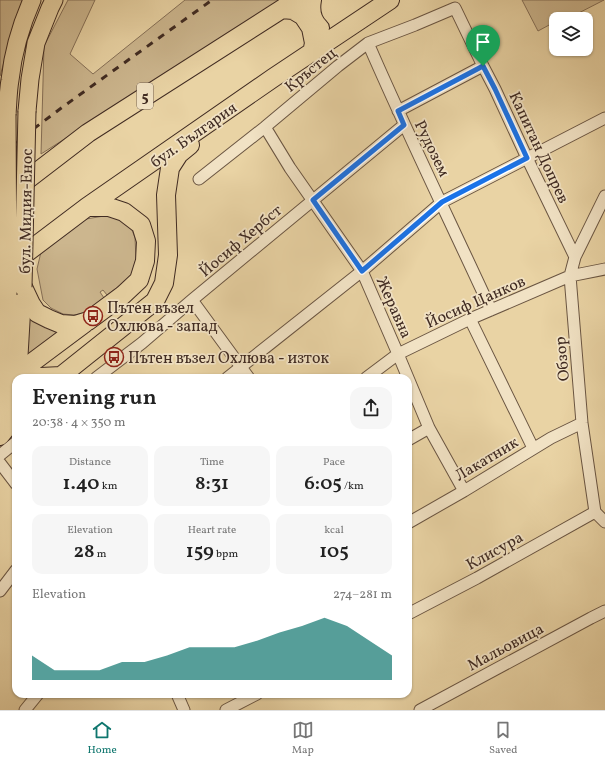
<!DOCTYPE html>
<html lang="en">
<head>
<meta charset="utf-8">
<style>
	body { margin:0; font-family:Vollkorn,serif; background:#f6f6f6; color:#222; height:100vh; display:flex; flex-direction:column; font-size:15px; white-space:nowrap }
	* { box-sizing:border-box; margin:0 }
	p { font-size:13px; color:#767676 }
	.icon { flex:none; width:22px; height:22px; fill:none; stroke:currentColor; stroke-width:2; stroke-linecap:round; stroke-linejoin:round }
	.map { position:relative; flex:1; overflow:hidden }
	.sheet { position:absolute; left:12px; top:374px; width:400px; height:324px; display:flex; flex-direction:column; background:#fff; border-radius:12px; box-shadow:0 1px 3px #0004 }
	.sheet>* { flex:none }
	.controls { position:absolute; left:549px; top:12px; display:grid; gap:8px }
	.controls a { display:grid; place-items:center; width:44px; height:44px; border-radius:8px; background:#fff; box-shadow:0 1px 3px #0004; font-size:20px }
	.pin { position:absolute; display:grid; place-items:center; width:34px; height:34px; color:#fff; margin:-41px -17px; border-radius:50% 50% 50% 0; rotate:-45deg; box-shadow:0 0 4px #0007 }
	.pin .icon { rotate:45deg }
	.round { display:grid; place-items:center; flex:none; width:42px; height:42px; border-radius:12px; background:#f6f6f6 }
	.overview { display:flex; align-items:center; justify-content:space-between; height:68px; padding:0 20px }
	h1 { font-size:22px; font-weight:600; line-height:30px }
	.metrics { display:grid; grid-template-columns:repeat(3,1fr); gap:6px; height:68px; padding:4px 20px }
	.metrics div { display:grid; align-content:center; border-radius:10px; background:#f6f6f6; text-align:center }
	.metrics b { font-size:20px; font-weight:600 }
	.metrics small { font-size:11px; font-weight:400 }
	.metrics p { font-size:11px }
	.chart { height:112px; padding:8px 20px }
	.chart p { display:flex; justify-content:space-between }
	.chart svg { width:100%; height:72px; margin-top:4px; fill:#0f766e; opacity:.7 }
	.tab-bar { display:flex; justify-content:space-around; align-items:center; height:56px; border-top:1px solid #e0e0e0; background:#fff; font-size:11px; color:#767676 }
	.tab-bar a { display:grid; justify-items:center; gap:2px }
	.tab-bar .selected { color:#0f766e }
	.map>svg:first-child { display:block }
	.green { fill:#ccb68e; stroke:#867058 }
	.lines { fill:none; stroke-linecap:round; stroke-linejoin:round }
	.minor-casing { stroke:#6a5542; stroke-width:13 }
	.primary-casing { stroke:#402b22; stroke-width:19 }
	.trunk-casing { stroke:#402b22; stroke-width:20 }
	.minor { stroke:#f1e2c4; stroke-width:11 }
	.primary { stroke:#e9d3a4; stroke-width:17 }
	.trunk { stroke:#e9d3a4; stroke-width:18 }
	.rail { stroke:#402b22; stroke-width:3; stroke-dasharray:7 7; stroke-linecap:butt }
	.primary-bridge-casing { stroke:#402b22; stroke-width:19; stroke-linecap:butt }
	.primary-bridge { stroke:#e9d3a4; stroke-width:17 }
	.route-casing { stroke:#fff; stroke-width:8 }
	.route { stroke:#1a73e8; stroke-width:5 }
	.labels { text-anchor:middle; stroke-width:3.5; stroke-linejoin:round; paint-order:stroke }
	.shield { fill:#f1e2c4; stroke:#756253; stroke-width:1 }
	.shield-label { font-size:15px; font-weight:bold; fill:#402b22 }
	.street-label { font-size:16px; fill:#402b22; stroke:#f1e2c4 }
	.poi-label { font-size:16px; fill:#402b22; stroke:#f1e2c4; text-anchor:start }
</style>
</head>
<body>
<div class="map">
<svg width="605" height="710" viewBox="0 0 605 710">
	<rect width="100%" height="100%" fill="#e9d3a4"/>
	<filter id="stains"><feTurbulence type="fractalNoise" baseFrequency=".005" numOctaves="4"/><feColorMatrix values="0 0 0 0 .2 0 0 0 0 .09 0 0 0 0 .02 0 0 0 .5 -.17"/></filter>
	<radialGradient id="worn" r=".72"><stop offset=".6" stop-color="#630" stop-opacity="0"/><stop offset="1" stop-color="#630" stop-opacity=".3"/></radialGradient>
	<path class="green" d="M0,0H27L16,20L0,76Z
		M68,0H95L70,54L93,74L185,0H282L41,154L44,46Z
		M522,0H604L567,19H556V25L553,26L551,24L538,31Z
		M104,216L116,217L131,227L135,238L136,259L131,277L107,295L103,290L100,292L104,298L85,313L74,315L63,314L51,308L43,300L37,269L41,252L86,219Z
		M29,311L62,329L27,357Z"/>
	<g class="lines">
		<g class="minor-casing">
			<path id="minor" d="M368,43C407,133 450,221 491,310
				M398,111L483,66
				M265,127L290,168L362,271L398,354L429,428L464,491
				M199,179L265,127L338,66L368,43L415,25L455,8L483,66L495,89L527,158L575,257
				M605,196L575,257L570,276L582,423L595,512L605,522
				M192,300L249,378
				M470,319L533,448
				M96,378L142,343L192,300L404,125
				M227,378L362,271L442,202L605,118
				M366,378L398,354L470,319L570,276L605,269
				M408,440L429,428
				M0,455L16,442
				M0,463L16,484
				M408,523L464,491L551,438L582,423
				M0,591L16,570
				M408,614L477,578L595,512
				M177,694L184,710
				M25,710L38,694
				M226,710L257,694
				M420,710L591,618L605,611"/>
		</g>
		<g class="primary-casing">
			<path id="primary" d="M27,111L30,79L36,43L50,8L54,0
				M7,114C8,103 8,91 10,80C13,52 21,25 32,0
				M0,397L2,387L8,295
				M0,424L4,413L18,373L23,287"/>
		</g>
		<g class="trunk-casing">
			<path id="trunk" d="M312,0C310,11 312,21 320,28
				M282,9L293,10L303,16L311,28L314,43L312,53
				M15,189L88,133L296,0
				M13,263L87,207L273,78L390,0
				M23,287L31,304L37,313L49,319L61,324L75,325L88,321L123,295L139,280L145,261L146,241L141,225L124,212L109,207H87
				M4,357L10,367L18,373L28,377H41L61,376L155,301L164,283L168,255L166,195L170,168L179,154L190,145
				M2,387L18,373L85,323
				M0,436L16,416"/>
		</g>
		<use href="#minor" class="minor"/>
		<use href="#primary" class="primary"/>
		<use href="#trunk" class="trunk"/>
		<path class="rail" d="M0,154L64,106L212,0"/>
		<g class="primary-bridge-casing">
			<path id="primary-bridge" d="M7,114L8,295
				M23,287L27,111"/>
		</g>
		<use href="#primary-bridge" class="primary-bridge"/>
	</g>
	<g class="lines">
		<g class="route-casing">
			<path id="route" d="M483,66L495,89L527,158L442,202L362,271L313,200L404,125L398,111Z"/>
		</g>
		<use href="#route" class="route"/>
	</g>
	<defs>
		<g id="bus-ring" transform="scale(1)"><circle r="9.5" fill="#f1e2c4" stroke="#8f2418" stroke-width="1.5"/><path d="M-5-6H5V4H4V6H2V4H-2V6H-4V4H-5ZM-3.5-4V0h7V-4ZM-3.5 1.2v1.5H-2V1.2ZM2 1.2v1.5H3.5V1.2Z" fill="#8f2418"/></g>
	</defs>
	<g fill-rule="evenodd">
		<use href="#bus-ring" x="93" y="316"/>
		<use href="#bus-ring" x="114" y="357"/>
	</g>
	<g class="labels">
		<rect class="shield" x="137" y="83" width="16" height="26" rx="3"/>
		<g class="shield-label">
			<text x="145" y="101">5</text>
		</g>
		<g class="street-label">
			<text transform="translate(310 69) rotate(-39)" y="6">Кръстец</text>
			<text transform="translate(193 134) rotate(-35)" y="6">бул. България</text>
			<text transform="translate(540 147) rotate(65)" y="6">Капитан Допрев</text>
			<text transform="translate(433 148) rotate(64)" y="6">Рудозем</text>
			<text transform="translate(25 211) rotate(-89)" y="6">бул. Мидия-Енос</text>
			<text transform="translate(240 240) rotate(-40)" y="6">Йосиф Хербст</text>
			<text transform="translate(475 301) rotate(-24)" y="6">Йосиф Цанков</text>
			<text transform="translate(395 307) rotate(66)" y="6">Жеравна</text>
			<text transform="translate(561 359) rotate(-95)" y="6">Обзор</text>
			<text transform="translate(486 458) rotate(-31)" y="6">Лакатник</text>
			<text transform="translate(494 550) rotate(-29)" y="6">Клисура</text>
			<text transform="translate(505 646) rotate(-28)" y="6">Мальовица</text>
		</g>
		<g class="poi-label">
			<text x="107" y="313">Пътен възел<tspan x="107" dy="18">Охлюва - запад</tspan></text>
			<text x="128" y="363">Пътен възел Охлюва - изток</text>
		</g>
	</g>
	<rect width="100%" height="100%" filter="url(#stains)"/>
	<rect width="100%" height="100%" fill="url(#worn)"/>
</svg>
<div class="controls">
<a><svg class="icon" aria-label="layers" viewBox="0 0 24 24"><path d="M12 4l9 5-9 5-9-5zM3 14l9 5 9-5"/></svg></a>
</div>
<div class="pin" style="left:483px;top:66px;background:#1e9e55"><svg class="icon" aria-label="arrive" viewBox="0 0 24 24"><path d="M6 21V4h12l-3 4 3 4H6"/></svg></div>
<section class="sheet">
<div class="overview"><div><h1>Evening run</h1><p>20:38 · 4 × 350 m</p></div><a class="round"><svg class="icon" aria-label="share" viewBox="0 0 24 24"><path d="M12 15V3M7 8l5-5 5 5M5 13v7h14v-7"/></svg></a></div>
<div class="metrics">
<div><p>Distance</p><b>1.40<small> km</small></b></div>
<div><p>Time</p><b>8:31</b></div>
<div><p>Pace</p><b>6:05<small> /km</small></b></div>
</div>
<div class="metrics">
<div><p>Elevation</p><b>28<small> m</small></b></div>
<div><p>Heart rate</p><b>159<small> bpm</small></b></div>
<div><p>kcal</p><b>105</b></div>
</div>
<div class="chart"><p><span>Elevation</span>274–281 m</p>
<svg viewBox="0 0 160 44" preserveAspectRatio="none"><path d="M0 44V29L10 38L20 38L30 38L40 33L50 33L60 29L70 24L80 24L90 24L100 20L110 15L120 11L130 6L140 11L150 20L160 29V44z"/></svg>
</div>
</section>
</div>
<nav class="tab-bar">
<a class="selected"><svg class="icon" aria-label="home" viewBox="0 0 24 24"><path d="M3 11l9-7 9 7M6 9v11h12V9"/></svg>Home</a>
<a><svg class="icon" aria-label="map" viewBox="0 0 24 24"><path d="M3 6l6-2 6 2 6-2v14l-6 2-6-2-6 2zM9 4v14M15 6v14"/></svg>Map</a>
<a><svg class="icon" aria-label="saved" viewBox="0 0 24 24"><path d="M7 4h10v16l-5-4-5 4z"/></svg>Saved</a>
</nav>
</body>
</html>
